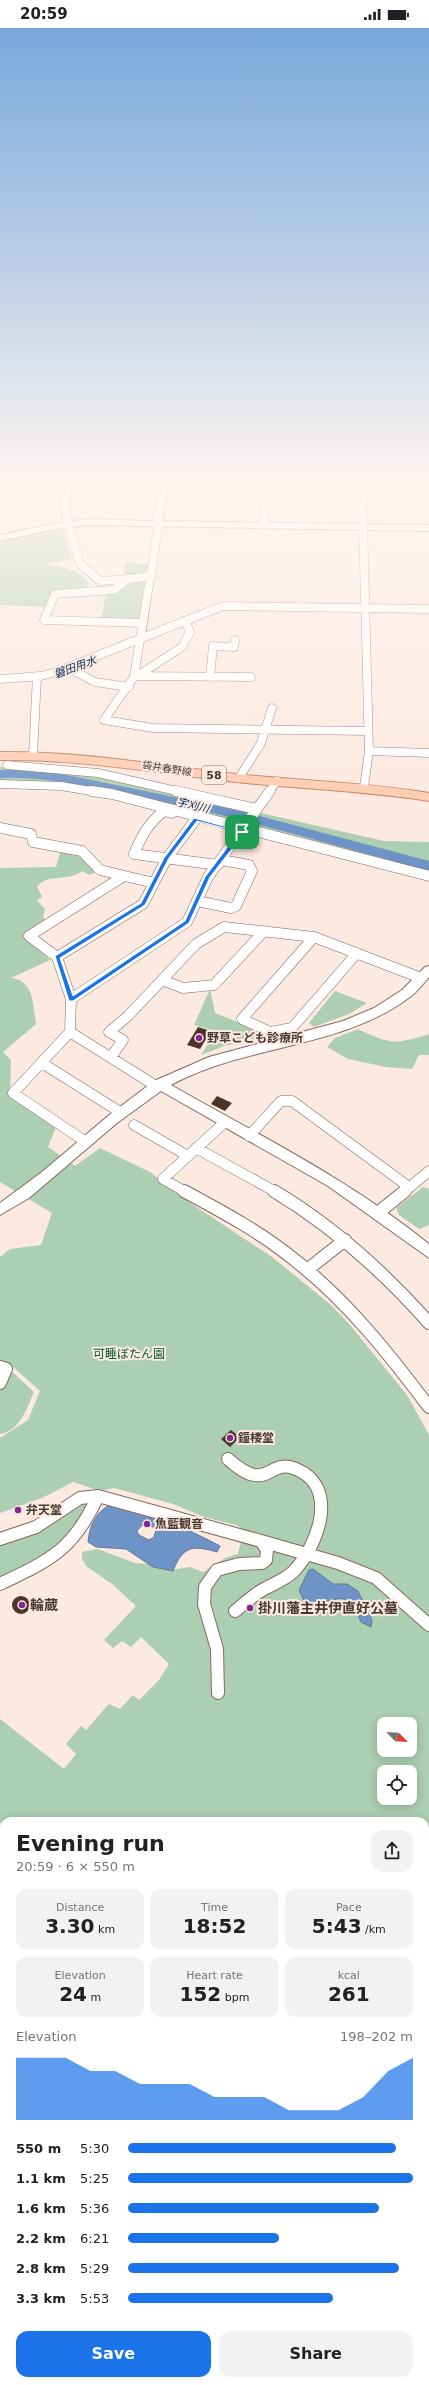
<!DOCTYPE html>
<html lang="en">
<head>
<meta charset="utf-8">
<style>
	body { margin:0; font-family:"DejaVu Sans","Noto Sans JP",sans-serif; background:#f2f2f2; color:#202124; height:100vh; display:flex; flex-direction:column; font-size:15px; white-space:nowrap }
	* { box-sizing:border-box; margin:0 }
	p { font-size:13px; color:#757577 }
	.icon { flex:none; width:22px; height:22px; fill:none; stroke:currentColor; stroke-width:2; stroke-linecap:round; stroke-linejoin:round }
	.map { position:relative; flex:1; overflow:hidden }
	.sheet { position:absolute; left:0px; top:1789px; width:429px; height:568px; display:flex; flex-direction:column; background:#fff; border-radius:12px 12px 0 0; box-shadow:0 2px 10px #0003 }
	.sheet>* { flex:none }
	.needle { width:26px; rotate:115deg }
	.fabs { position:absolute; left:377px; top:1689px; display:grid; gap:8px }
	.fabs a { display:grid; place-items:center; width:40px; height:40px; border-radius:8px; background:#fff; box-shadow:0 2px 10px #0003; font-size:20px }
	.pin { position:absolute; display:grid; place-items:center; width:34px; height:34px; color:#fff; margin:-17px; border-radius:8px; box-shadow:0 2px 6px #0006 }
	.round { display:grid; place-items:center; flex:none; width:42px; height:42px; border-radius:12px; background:#f2f2f2 }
	.headline { display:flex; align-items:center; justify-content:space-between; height:68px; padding:0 16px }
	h1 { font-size:22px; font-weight:600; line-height:30px }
	.stats { display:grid; grid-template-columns:repeat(3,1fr); gap:6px; height:68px; padding:4px 16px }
	.stats div { display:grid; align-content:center; border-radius:10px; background:#f2f2f2; text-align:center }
	.stats b { font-size:20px; font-weight:600 }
	.stats small { font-size:11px; font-weight:400 }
	.stats p { font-size:11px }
	.chart { height:112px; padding:8px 16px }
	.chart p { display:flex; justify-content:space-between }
	.chart svg { width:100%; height:72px; margin-top:4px; fill:#1a73e8; opacity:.7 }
	.button { display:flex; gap:8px; margin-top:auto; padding:8px 16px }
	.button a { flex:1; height:46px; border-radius:12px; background:#1a73e8; color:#fff; font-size:16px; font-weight:600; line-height:46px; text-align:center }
	.button a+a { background:#f2f2f2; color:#202124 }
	ul { padding:0 16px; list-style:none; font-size:13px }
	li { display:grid; grid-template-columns:64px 48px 1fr; align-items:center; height:30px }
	li i { height:10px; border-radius:5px; background:#1a73e8 }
	.status { display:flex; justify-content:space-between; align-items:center; height:28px; padding:0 20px; background:#fff; direction:ltr }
	.status svg { height:11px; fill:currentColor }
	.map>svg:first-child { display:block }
	.green { fill:#acceb1; fill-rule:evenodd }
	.water { fill:#6e94c7; stroke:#62799b; fill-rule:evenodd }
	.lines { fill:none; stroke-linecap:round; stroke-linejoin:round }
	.stream { stroke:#62799b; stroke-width:2 }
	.river { fill:#6e94c7; fill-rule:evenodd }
	.building { fill:#4d3428 }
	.minor-far3-casing { stroke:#85695c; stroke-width:9 }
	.minor-far2-casing { stroke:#85695c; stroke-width:11 }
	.minor-far1-casing { stroke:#85695c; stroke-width:14 }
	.minor-casing { stroke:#85695c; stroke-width:18 }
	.tertiary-casing { stroke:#85695c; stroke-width:2 }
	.primary-casing { stroke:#be8262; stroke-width:2 }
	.minor-far3 { stroke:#fff; stroke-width:8 }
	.minor-far2 { stroke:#fff; stroke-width:10 }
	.minor-far1 { stroke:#fff; stroke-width:12 }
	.minor { stroke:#fff; stroke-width:16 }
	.tertiary { fill:#fff; fill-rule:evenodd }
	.primary { fill:#fecbaf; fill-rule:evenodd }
	.route { fill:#1a73e8; stroke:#fff; fill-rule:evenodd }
	.poi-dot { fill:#852793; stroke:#fce9e0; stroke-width:1.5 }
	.labels { text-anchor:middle; stroke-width:4; stroke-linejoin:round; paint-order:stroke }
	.far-street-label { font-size:10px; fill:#473a34; stroke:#fce9e0 }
	.far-water-label { font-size:11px; font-style:italic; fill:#072f5e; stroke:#fce9e0 }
	.shield { fill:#fce9e0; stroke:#7d6e68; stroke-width:1 }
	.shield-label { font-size:11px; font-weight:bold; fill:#473a34 }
	.poi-label { font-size:12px; font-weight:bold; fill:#473a34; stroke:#fce9e0; text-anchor:start }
	.park-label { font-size:12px; fill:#025e26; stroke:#fce9e0 }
	.near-poi-label { font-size:14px; font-weight:bold; fill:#473a34; stroke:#fce9e0; text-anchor:start }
</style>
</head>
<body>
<div class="status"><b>20:59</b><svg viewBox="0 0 49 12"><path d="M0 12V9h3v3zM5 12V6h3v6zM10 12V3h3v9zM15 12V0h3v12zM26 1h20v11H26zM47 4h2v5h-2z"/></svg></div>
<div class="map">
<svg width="429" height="2357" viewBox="0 0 429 2357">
	<rect width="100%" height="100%" fill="#fce9e0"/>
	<path class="green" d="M62,500L72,531L42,536C59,538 79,541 89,555L84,562L52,567L49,579L0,577V516L10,511Z
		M127,534L150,537L147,547L123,549Z
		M147,551L139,594L101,593L106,566L130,553Z
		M0,739L66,741L384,813L429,814V847L112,765L0,754Z
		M61,822L84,824L100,842L90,847L82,843C69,854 46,845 37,859L42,869L37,872L45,881L43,889L48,895L25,908L50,928L42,925L50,932L11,950C34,952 33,977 36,996L3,1024L11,1032L10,1066L56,1099L48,1119L75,1138L100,1120L150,1144L183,1170L272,1229L331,1277L350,1297L407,1367L429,1407V1959L425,1962V1793H4V1798L0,1794V1691L64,1741L76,1726L66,1716L81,1698L86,1702L109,1676L120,1681L133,1667L139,1672L159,1652L169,1636L141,1609L131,1619L122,1613L113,1620L104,1612L136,1578L112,1556L86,1538L82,1530V1524L98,1521L135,1535L159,1537L171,1542L190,1539L203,1544L225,1530L238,1526L242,1509L260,1512L236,1497L204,1489L173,1476L114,1460L101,1463L73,1454L42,1470L0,1485V1410L28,1392L40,1363L13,1339L0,1336V1229L10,1221L41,1217L52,1185L0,1154V840L56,839ZM384,1696H410V1722H384ZM384,1744H410V1770H384Z
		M210,961L215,985L270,1007L224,1018L201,1027L216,1003L194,997Z
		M335,963L367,975L349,986L314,999L309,995Z
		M358,1001C389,1016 395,1017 429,1006V1027H419L412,1041L386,1039L348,1031L327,1019L335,1010Z
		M423,1159L429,1161V1197L419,1201L399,1187L396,1180Z
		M0,1338L8,1340L34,1364C27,1380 20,1403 0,1406Z
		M93,1473L59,1519L0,1551V1515L76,1475Z
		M4,1814V1945L0,1943V1828Z
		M0,2025L4,2027V2353H260L264,2357H0Z"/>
	<path class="water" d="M112,1476C150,1486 185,1499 220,1518L217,1524C192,1517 183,1518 173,1543L153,1539L126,1521L96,1519L88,1514C89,1498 97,1482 112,1476ZM149,1496L156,1502L154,1509L149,1512L139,1507L137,1503L141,1498Z
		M313,1541L333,1556H347L358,1563L372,1592L371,1599L361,1594L355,1580L342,1570L326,1573L315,1578L303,1571L299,1562L309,1542Z"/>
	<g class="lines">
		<path class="stream" d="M162,496L165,474
			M145,607L153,553"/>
		<path class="river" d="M0,742H29L57,745L233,781L429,833V843C328,816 229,786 126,766C84,758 43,748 0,750Z"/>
	</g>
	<path class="building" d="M198,999L211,1003L200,1021L187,1017Z
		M217,1068L232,1075L225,1083L211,1076Z
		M231,1402L240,1409L230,1419L221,1411Z
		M12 1577a9 9 0 1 1 18 0a9 9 0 1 1-18 0Z"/>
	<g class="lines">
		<g class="minor-far3-casing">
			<path id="minor-far3" d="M184,455L362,460
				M362,455L369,723L364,759
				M159,495L134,649L104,692L153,700L368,703
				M68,496L80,536L100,553L128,551
				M264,497L266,457
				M143,595L44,592L55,566L114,562L128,551L151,548
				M67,639L95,654L129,659
				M137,648L251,649
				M137,648L182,619L190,604L187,597
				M210,649L213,618L234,619L235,612
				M0,651L41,648L56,644L223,578L429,581
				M369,723L429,725
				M33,727L37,648
				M7,737L98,745L181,764
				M239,750L261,715L272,680
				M0,756L61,758L97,764
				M269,764L277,753"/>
		</g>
		<g class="minor-far2-casing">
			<path id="minor-far2" d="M91,763L112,766L429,848
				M176,763L257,781
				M172,785L164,783C149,794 141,809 134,826L218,837
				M0,800L31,806L33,814L82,823L100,842L154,855
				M197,873L231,880L236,878L252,843L249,837L221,832
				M314,909L242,991L270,1004L292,1000L357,925
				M57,929L143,876L167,830L196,791
				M162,952L183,960L214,957L264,903
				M71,971L187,894L208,849L270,763
				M70,1004L156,1058
				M111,1029L123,1012L109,1004L128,988L196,916L224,899L314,909L421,950
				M42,1035L120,1084
				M134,1097L188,1128
				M249,1108L281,1073H292L409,1159
				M86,1114L13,1065L70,1004L71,971L57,929L29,908L124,848
				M196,1120L276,1164
				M186,1164L163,1151L225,1094
				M404,1164L429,1143"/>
		</g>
		<g class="minor-far1-casing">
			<path id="minor-far1" d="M184,1163C223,1184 262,1205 296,1233C348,1274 389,1326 429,1379
				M274,1163C334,1199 383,1243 429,1295
				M379,1184L405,1163
				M307,1242L345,1212
				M0,1339L6,1341L0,1355
				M228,1431C269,1468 267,1429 296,1441C340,1459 318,1518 293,1544C283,1553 270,1557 259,1564C250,1570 243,1577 235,1583
				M0,1511L36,1499L80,1470L98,1468L261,1513L267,1522L266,1532L262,1535L239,1536L217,1542L205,1559L204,1576L217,1621L218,1665
				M261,1513L338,1535L376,1550L429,1597
				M0,1556C51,1532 74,1521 98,1468"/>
		</g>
		<g class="minor-casing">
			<path id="minor" d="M425,1981L429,1978
				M0,1999L4,2006
				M425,2076L429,2074
				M425,2196L429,2194
				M425,2293L429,2302
				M261,2353L264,2357"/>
		</g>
		<g class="tertiary-casing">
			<path id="tertiary" d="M65,455H73L69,475L72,493L88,491L153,493L161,455H169L162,493L429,497V503L88,497L55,501L0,513V507L63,494L61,475Z
				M429,938V949C423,956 417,964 410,969C341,1021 246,1016 171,1057C259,1107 350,1152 429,1216V1230L328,1158L161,1063L117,1095L29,1170L0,1187V1175L42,1144L108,1088L154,1053L209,1029L343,993L374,980L402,962L425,939Z
				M429,2273V2297L425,2298V2274Z"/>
		</g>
		<g class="primary-casing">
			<path id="primary" d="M0,724C80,723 157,737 236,746C300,753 365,754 429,765V773C365,763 300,761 236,754C157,745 80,731 0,732Z"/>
		</g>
		<use href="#minor-far3" class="minor-far3"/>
		<use href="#minor-far2" class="minor-far2"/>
		<use href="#minor-far1" class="minor-far1"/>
		<use href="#minor" class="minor"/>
		<use href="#tertiary" class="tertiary"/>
		<use href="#primary" class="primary"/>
	</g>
	<linearGradient id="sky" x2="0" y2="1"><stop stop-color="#77a7db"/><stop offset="0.58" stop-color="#fef5f1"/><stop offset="1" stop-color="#fef5f1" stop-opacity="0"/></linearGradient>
	<rect width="429" height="785" fill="url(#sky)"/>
	<path class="route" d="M194,790L245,804L210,849L189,895L73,973H69L55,928L141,875L164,830ZM197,793L239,804L205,849L185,893L73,968L60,930L145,877L169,830Z"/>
	<g class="poi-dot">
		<circle cx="199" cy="1010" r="4"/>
		<circle cx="230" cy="1410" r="4"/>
		<circle cx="18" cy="1482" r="4"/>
		<circle cx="147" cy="1496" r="4"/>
		<circle cx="22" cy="1577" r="4"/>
		<circle cx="250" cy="1580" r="4"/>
	</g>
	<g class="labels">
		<g class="far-street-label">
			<text transform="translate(167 740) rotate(9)" y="4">袋井春野線</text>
		</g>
		<g class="far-water-label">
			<text transform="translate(75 639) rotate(-20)" y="4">磐田用水</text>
			<text transform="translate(193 777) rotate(13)" y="4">宇刈川</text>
		</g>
		<rect class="shield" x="202" y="738" width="24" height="18" rx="3"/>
		<g class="shield-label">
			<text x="214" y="751">58</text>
		</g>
		<g class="poi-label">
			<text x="207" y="1014">野草こども診療所</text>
			<text x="238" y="1414">鐘楼堂</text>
			<text x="26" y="1486">弁天堂</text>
			<text x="155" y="1500">魚藍観音</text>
		</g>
		<g class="park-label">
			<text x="129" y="1330">可睡ぼたん園</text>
		</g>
		<g class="near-poi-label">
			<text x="30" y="1582">輪蔵</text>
			<text x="258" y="1585">掛川藩主井伊直好公墓</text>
		</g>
	</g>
</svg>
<div class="fabs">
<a><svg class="needle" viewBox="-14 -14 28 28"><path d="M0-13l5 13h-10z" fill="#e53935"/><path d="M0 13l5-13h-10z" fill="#757577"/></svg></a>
<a><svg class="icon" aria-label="locate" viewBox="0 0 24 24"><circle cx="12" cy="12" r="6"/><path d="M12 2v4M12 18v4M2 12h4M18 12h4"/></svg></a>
</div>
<div class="pin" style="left:242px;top:804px;background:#1e9e55"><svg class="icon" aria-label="arrive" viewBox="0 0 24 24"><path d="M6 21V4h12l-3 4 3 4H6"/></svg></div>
<section class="sheet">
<div class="headline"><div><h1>Evening run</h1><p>20:59 · 6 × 550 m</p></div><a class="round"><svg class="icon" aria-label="share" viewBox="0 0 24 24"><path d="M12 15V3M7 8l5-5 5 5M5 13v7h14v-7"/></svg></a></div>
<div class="stats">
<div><p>Distance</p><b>3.30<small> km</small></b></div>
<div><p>Time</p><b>18:52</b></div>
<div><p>Pace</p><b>5:43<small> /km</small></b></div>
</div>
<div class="stats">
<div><p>Elevation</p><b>24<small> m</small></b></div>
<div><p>Heart rate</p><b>152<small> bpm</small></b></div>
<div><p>kcal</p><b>261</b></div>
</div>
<div class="chart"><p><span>Elevation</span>198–202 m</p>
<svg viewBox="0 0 160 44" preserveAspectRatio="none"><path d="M0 44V6L10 6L20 6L30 14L40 14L50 22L60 22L70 22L80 30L90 30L100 30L110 38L120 38L130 38L140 30L150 14L160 6V44z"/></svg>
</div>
<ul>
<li><b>550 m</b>5:30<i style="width:94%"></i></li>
<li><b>1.1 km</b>5:25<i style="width:100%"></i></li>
<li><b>1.6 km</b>5:36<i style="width:88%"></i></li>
<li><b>2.2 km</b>6:21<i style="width:53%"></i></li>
<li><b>2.8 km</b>5:29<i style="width:95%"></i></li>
<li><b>3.3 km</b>5:53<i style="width:72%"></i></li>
</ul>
<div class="button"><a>Save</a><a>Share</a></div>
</section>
</div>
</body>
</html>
